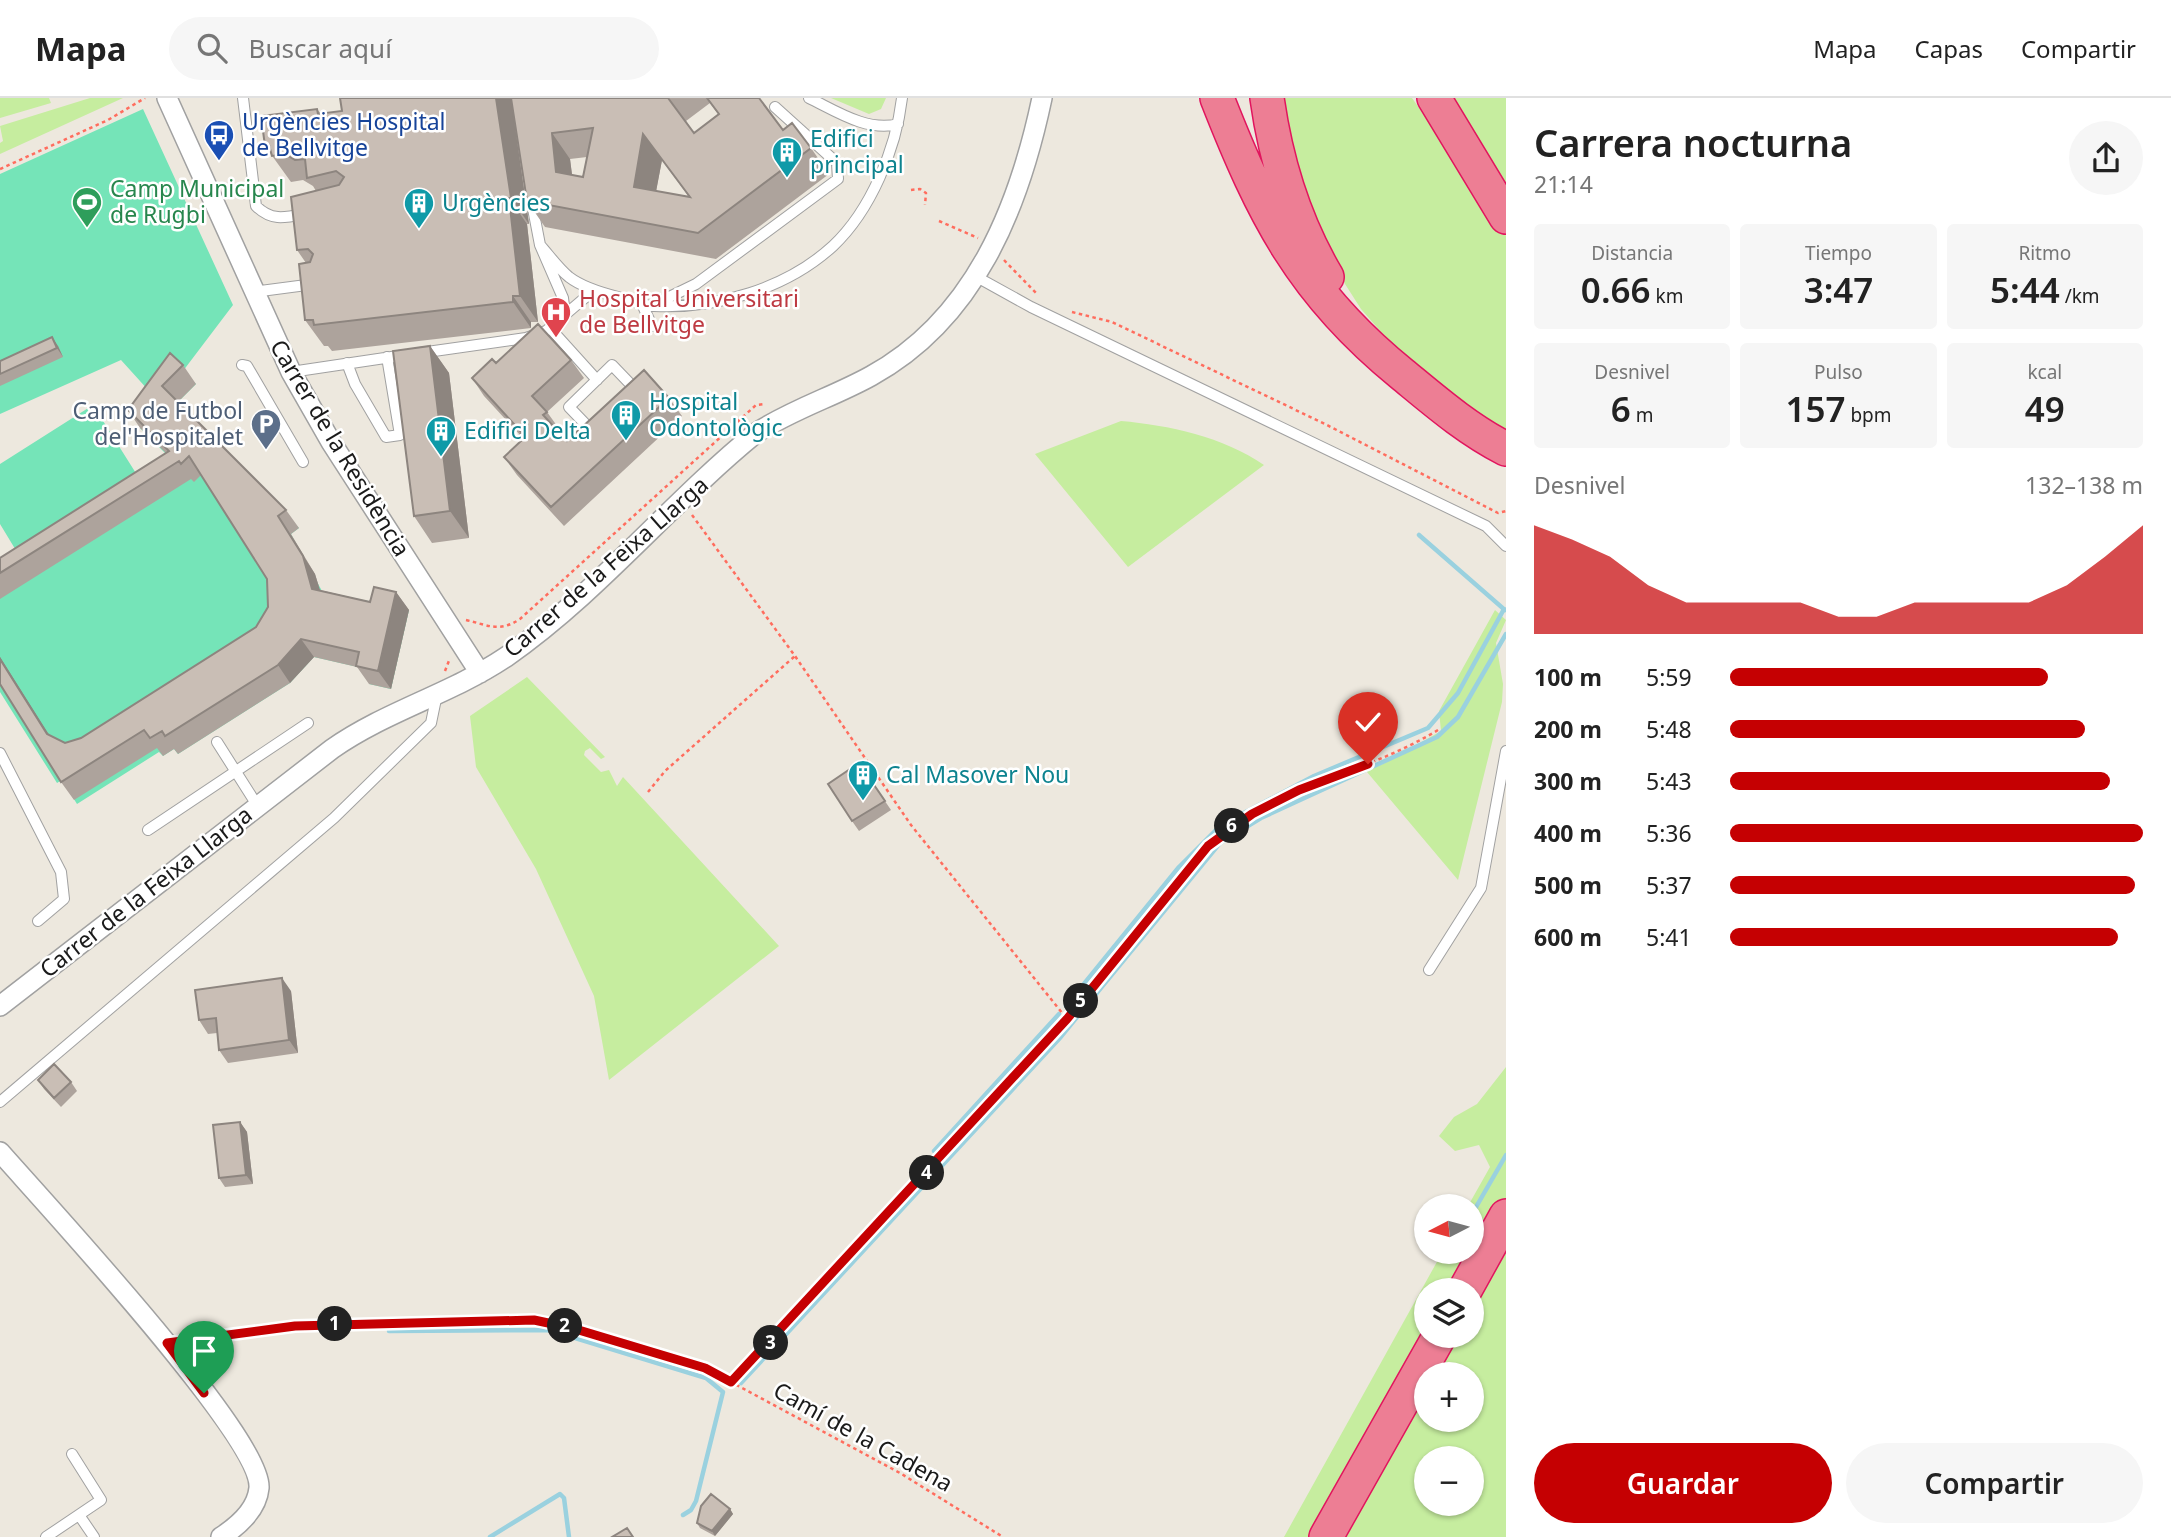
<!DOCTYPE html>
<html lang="es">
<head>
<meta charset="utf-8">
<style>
	body { margin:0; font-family:"Noto Sans",sans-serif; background:#f6f6f6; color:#222; height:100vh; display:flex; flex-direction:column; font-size:26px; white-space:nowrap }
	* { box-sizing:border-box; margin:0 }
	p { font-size:23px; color:#767676 }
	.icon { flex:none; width:38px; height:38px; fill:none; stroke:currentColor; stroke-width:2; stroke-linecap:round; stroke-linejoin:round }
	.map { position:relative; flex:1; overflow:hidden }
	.panel { display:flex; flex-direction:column; background:#fff; width:665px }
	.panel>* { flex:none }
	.needle { width:46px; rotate:264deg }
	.buttons { position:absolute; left:1414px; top:1096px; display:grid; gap:14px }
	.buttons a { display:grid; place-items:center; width:70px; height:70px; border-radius:50%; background:#fff; box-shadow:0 2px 5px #0004; font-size:35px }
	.pin { position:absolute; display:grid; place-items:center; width:60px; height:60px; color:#fff; margin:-72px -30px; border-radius:50% 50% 50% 0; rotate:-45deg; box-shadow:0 0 7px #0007 }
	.pin .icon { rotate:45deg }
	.km { position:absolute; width:35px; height:35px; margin:-18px; border-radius:50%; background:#222; color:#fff; font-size:19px; line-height:35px; text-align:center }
	.round { display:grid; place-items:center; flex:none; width:74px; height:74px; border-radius:37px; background:#f6f6f6 }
	.head { display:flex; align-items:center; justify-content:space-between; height:119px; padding:0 28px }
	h1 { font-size:38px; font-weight:600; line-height:52px }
	.figures { display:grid; grid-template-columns:repeat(3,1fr); gap:10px; height:119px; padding:7px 28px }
	.figures div { display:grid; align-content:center; border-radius:7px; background:#f6f6f6; text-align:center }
	.figures b { font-size:35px; font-weight:600 }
	.figures small { font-size:19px; font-weight:400 }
	.figures p { font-size:19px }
	.chart { height:196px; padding:14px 28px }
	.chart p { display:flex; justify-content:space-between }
	.chart svg { width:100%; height:126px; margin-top:7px; fill:#c50002; opacity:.7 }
	.action { display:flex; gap:14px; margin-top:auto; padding:14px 28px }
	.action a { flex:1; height:80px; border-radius:42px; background:#c50002; color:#fff; font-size:28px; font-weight:600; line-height:80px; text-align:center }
	.action a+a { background:#f6f6f6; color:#222 }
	ul { padding:0 28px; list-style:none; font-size:23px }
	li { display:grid; grid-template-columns:112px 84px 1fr; align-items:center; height:52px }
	li i { height:18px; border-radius:9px; background:#c50002 }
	header { display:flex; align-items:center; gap:42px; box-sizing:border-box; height:98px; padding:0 35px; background:#fff; border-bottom:2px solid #e0e0e0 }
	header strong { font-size:33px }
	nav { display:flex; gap:38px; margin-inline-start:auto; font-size:24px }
	.search { width:490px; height:63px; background:#f6f6f6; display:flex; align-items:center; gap:18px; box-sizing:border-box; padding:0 24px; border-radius:38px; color:#767676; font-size:26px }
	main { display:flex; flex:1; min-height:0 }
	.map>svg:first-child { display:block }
	.grass { fill:#c6ed9f; fill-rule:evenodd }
	.pitch { fill:#75e4b8 }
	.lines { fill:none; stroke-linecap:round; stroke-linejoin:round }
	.stream { stroke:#9ad1df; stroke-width:4.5 }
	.service-casing { stroke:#a1a1a1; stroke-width:12 }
	.minor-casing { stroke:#a1a1a1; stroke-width:22 }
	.motorway-casing { stroke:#e1155e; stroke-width:36 }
	.path { stroke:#ff6d5e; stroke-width:2.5; stroke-dasharray:3.5 3.5; stroke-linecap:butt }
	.service { stroke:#fff; stroke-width:10 }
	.minor { stroke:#fff; stroke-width:19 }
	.motorway { stroke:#ed7e94; stroke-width:33 }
	.wall { fill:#ada39c; fill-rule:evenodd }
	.shaded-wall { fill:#8d857f }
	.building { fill:#c9beb5; stroke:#8d857f; stroke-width:2; fill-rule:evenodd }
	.route-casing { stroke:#fff; stroke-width:14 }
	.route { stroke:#c50002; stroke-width:9 }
	.labels { text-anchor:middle; stroke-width:5; stroke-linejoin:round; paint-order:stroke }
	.transit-label { font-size:23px; fill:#164399; stroke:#fff; text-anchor:start }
	.culture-label { font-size:23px; fill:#0d838f; stroke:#fff; text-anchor:start }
	.leisure-label { font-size:23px; fill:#27864d; stroke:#fff; text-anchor:start }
	.health-label { font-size:23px; fill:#be3a42; stroke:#fff; text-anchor:start }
	.service-label { font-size:23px; fill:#4e5e75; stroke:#fff; text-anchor:end }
	.street-label { font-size:23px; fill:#1a1a1a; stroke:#fff }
</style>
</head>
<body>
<header>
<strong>Mapa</strong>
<div class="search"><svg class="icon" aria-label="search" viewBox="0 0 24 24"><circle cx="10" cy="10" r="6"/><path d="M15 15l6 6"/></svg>Buscar aquí</div>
<nav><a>Mapa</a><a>Capas</a><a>Compartir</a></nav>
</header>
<main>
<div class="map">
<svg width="1506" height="1439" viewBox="0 0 1506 1439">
	<rect width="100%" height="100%" fill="#ede8de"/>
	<path class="grass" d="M0,0H49L51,5L0,20Z
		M90,0H123L0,56V45L3,43L0,28Z
		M831,0H886L881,11L869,16Z
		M1279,0H1412L1490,109L1506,138V332L1496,331L1403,259L1361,211L1338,175L1312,121Z
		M1446,0H1506V99Z
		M1121,323C1168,327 1224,339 1264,367L1128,469L1035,356Z
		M1495,512L1506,522L1496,545L1503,586L1502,604L1458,782L1367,674L1356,670L1381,667L1441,633L1439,613Z
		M527,579L605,659L601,661L590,650L585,653L584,657L601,674L609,672L617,688L623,679L779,848L609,982L594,898L536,771L476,669L470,618Z
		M1506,969V1439H1284L1443,1153H1472V1108H1468L1490,1069L1479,1047L1455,1053L1439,1038L1454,1019L1477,1006ZM1426,1192H1472V1237H1426ZM1426,1276H1472V1321H1426ZM1426,1360H1472V1405H1426Z"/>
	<path class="pitch" d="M143,11L233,207L183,273L196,286L175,307L299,430L291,436L322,493L409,512L391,591L369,586L371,572L314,559L290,585L178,656L174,651L163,658L159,654L77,706L62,682L57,685L0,594V479L23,464L0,426V366L93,307L144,388L177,367L140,330L159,304L121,262L0,316V76Z"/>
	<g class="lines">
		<path class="stream" d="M1419,437L1505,512
			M1066,908L1179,769L1221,727L1314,678L1428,630L1458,595L1504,511
			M934,1053L1059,916
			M1472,1116L1506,1057
			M389,1233L549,1232L706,1280L723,1294L696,1403L691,1412L683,1417
			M741,1285L1059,941L1220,745L1261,720L1437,639L1458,619L1506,536
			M490,1439L560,1396L564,1400L569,1439"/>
		<g class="service-casing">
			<path id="service" d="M243,0L256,108C271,123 284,120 304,116
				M809,0C836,13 867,34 898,26
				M531,100L540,147
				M975,178L1031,209L1486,428L1506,448
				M253,194L314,186
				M642,206L652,228
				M655,206L696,186L838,81L837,65L775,9
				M565,216L563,200L540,147C549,157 558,170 569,179C582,189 602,195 618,199C630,202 642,208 654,208C717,211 786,191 833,148C871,112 896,51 902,0
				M550,230L597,282
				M420,255L526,240L546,233L594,192
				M347,265L355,286L386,339L400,337L387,259
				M242,267L247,268L303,364
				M612,267L637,293L594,335L569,309Z
				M291,274L405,257
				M217,644L257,707
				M0,655L61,774L64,801L38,823
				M148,732L308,625
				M1429,872L1481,790L1506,653
				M0,1004L334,720L431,625L437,596
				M79,1417L94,1439
				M46,1439L101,1402L72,1356"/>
		</g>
		<g class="minor-casing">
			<path id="minor" d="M167,0L291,274L331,344L480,575
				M0,908L332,651C386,613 451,596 506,559C598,495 670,405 756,335C793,311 833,299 871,278C975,221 1019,109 1042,0
				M0,1054C43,1103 263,1340 259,1390C257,1411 238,1428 221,1439"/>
		</g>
		<g class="motorway-casing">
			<path id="motorway" d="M1217,0C1263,117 1302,195 1402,276C1436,304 1467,331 1506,351
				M1267,0C1276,64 1294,123 1327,179
				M1434,0L1506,119
				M1465,1192L1506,1118
				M1326,1439L1440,1237"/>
		</g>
		<path class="path" d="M0,71L108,22L145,0
			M911,92L920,91L926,95L925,107
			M939,123L978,140
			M1004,162L1038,197
			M1072,214L1112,224L1325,326L1498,415L1506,413
			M692,417L795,558L911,727L1067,921
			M466,522C488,527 499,535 520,521L756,307L765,306
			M445,573L450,560
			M648,694L665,673L795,558
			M188,1242L295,1228L360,1225L512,1221L572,1230L705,1270L900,1375L1003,1439
			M731,1284L1067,921L1208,748C1274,689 1364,677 1438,632"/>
		<use href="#service" class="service"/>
		<use href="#minor" class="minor"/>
		<use href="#motorway" class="motorway"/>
	</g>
	<path class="wall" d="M340,0H759L783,32L811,50L829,76L716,161L545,129L527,103L511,0L529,126H527L538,224H531V230L332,253L328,248H324L305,222L306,165L297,152L316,93L313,88L303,82L291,84L265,48L317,11L321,16L342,13ZM710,5L718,16L694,35L686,23ZM587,59L583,79L572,77L570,61ZM662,62L689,99L656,93Z
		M58,248L63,259L0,288V263Z
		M430,248L449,275L469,440L432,445L414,418Z
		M571,262L584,280L547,314L560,332L558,333L567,343L669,300L682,318L564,428L517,377L504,359L520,344L517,339L520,337L484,298L472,280L496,265Z
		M183,267L196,286L178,304L286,412L299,430L291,436L315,476L320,492L370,504L396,494L409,512L391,591L369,586L357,569L314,559L290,585L178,656L174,651L163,658L157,650L74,702L61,684L49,637L65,645L81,640L256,529L268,509L267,481L201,377L194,384L191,381L0,501V460L166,355L140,330L128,312Z
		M859,665L891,712L859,733L852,723Z
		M291,893L298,955L228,965L219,952L217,935L208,936L199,922Z
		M38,982L71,984L77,993L61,1009L44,991Z
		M240,1024L247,1034L253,1086L225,1089L219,1080Z
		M730,1411L733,1416L715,1438L700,1430L697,1425Z"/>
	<path class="shaded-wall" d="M496,0H511V1L529,126L511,100Z
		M552,35L570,61L575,100L556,74Z
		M643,36L662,62L652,115L634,89Z
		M509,100L527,126L538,224L520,198Z
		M513,198L531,224V230L513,204Z
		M52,239L58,248L63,259L57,250Z
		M430,248L449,275L469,440L450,413Z
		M278,418L315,476L325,509L312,491Z
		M396,494L409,512L391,591L378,573Z
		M301,541L314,559L290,585L278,567Z
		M0,559L60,654L47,636L0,561Z
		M282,880L291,893L298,955L289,942Z
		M240,1024L247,1034L253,1086L246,1077Z
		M730,1411L733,1416L715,1438L712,1433Z"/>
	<path class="building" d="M340,0H496L511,100H509L520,198H513V204L314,227L313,222H305L299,166L310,164L313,156L308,151L297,152L291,99L339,87L344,79L336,73L307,80L305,61L295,62L285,56L272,58L269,47L265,48L261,18L317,11L318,16L342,13Z
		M511,0H668L694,35L719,16L707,0H759L783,32L792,25L811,50L698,135L527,103ZM593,30L583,79L556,74L552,35ZM643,36L690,99L634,89Z
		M538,226L571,262L532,298L547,314L543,317L567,343L644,272L669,300L551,409L504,359L521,343L517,339L522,335L472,280L492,261L496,265Z
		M52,239L57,250L0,276V263Z
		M430,248L450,413L414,418L393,253Z
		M170,255L183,267L162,288L286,412L278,418L303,458L312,491L370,504L374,489L396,494L378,573L356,568L359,554L301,541L278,567L165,638L162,633L150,640L144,632L61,684L0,586V561L47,636L65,645L81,640L256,529L268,509L267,481L189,358L181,366L179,363L0,475V460L169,353L128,312Z
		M859,665L885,703L852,723L828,686Z
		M282,880L289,942L219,952L216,920L199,922L195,892Z
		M54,966L71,984L54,1000L38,982Z
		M240,1024L246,1077L219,1080L213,1027Z
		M711,1396L730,1411L712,1433L697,1425L701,1408Z
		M627,1430L633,1439H612Z"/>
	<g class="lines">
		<g class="route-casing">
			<path id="route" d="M204,1295L167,1245L295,1228L534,1222L572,1230L705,1270L731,1284L1067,921L1208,748L1252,716L1299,692L1368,666"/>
		</g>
		<use href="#route" class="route"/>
	</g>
	<defs>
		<g id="bus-pin" transform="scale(1.575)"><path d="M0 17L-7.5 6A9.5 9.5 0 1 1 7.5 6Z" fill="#1a4fb4" stroke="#fff"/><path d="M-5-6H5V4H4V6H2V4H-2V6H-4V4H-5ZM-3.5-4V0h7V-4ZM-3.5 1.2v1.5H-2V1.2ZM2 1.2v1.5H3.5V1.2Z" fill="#fff"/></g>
		<g id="building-pin" transform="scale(1.575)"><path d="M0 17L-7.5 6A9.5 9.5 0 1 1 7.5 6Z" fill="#0f9aa8" stroke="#fff"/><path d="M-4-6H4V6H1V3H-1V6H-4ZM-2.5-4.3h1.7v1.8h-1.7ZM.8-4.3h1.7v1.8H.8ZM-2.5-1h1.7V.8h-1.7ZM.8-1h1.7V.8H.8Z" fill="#fff"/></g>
		<g id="stadium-pin" transform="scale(1.575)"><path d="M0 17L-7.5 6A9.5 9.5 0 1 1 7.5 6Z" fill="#2e9e5b" stroke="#fff"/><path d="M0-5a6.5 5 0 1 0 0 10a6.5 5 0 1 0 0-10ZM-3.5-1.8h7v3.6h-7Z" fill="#fff"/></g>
		<g id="hospital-pin" transform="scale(1.575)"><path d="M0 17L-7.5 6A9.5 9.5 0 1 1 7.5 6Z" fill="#e0444e" stroke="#fff"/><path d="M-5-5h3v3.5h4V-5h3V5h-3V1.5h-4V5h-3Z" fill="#fff"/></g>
		<g id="parking-pin" transform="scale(1.575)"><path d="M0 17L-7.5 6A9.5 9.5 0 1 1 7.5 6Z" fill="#5c6f8a" stroke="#fff"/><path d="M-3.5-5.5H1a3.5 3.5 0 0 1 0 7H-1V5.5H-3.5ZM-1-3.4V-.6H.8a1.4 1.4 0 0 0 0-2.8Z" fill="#fff"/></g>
	</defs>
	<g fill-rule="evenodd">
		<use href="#bus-pin" x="219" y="37"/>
		<use href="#building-pin" x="787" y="54"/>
		<use href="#stadium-pin" x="87" y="104"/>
		<use href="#building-pin" x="419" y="105"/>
		<use href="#hospital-pin" x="556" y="214"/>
		<use href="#building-pin" x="626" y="317"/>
		<use href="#parking-pin" x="266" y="326"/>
		<use href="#building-pin" x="441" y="333"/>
		<use href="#building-pin" x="863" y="677"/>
	</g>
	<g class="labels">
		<g class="transit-label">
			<text x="242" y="32">Urgències Hospital<tspan x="242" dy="26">de Bellvitge</tspan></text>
		</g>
		<g class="culture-label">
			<text x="810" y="49">Edifici<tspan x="810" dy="26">principal</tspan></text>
			<text x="442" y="113">Urgències</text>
			<text x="649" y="312">Hospital<tspan x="649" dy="26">Odontològic</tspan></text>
			<text x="464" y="341">Edifici Delta</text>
			<text x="886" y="685">Cal Masover Nou</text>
		</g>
		<g class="leisure-label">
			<text x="110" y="99">Camp Municipal<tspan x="110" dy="26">de Rugbi</tspan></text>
		</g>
		<g class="health-label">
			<text x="579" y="209">Hospital Universitari<tspan x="579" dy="26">de Bellvitge</tspan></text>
		</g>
		<g class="service-label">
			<text x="243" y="321">Camp de Futbol<tspan x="243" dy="26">del'Hospitalet</tspan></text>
		</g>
		<g class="street-label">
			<text transform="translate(340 350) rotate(59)" y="8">Carrer de la Residència</text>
			<text transform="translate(606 469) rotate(-41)" y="8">Carrer de la Feixa Llarga</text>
			<text transform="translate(146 794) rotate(-38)" y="8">Carrer de la Feixa Llarga</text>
			<text transform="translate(863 1339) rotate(29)" y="8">Camí de la Cadena</text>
		</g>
	</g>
</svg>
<div class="buttons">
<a><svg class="needle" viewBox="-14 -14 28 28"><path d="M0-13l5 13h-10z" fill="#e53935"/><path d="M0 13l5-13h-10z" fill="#767676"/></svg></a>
<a><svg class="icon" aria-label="layers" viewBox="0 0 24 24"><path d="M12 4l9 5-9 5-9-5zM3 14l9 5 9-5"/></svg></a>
<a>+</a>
<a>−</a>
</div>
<div class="pin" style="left:204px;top:1295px;background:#1e9e55"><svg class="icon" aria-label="arrive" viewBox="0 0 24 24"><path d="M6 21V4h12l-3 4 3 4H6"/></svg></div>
<div class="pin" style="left:1368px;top:666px;background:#d93025"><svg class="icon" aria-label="check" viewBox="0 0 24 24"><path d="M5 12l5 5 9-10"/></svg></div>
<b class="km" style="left:335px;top:1226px">1</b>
<b class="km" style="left:565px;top:1228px">2</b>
<b class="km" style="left:771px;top:1245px">3</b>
<b class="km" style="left:927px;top:1075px">4</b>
<b class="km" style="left:1081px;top:903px">5</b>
<b class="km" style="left:1232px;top:728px">6</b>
</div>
<section class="panel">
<div class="head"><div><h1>Carrera nocturna</h1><p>21:14</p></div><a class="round"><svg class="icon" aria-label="share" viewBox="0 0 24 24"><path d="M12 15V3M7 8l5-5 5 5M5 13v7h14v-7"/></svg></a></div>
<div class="figures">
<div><p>Distancia</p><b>0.66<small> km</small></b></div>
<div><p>Tiempo</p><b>3:47</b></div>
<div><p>Ritmo</p><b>5:44<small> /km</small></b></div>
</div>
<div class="figures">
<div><p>Desnivel</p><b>6<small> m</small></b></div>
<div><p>Pulso</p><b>157<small> bpm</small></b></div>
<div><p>kcal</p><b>49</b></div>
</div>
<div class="chart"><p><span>Desnivel</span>132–138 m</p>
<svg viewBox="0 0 160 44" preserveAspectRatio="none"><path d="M0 44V6L10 11L20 17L30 27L40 33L50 33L60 33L70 33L80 38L90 38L100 33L110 33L120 33L130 33L140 27L150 17L160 6V44z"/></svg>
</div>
<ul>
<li><b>100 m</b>5:59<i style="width:77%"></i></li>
<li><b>200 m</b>5:48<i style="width:86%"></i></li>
<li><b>300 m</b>5:43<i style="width:92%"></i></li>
<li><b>400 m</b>5:36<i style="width:100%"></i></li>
<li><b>500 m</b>5:37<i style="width:98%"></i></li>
<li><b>600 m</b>5:41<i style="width:94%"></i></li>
</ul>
<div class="action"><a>Guardar</a><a>Compartir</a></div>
</section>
</main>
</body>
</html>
